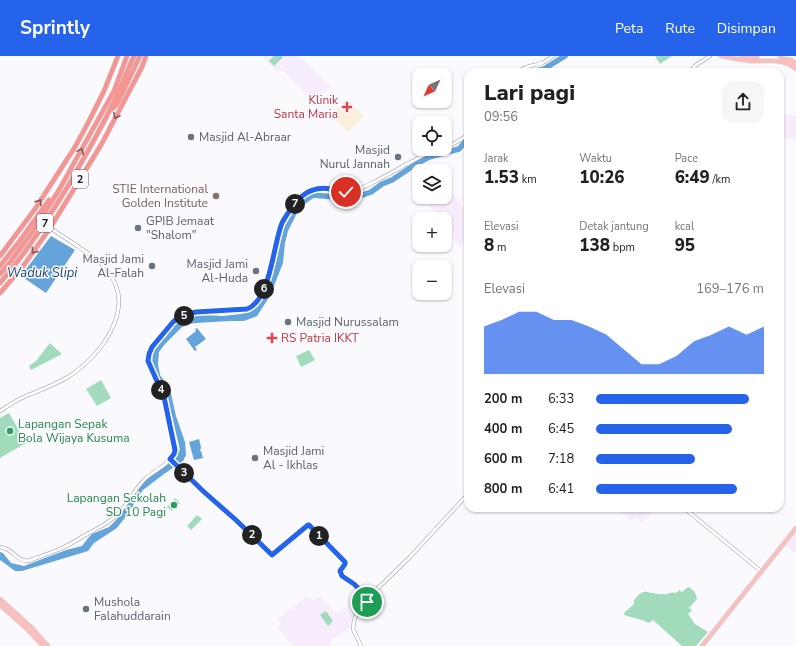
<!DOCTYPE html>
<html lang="id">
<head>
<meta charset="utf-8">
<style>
	body { margin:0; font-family:"Nunito Sans",sans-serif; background:#f6f6f6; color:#202124; height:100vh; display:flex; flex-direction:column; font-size:15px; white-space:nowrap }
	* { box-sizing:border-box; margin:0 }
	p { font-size:13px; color:#757577 }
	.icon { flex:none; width:22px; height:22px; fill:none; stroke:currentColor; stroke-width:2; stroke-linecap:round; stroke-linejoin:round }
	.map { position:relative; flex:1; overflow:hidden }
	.panel { position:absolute; left:464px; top:12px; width:320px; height:444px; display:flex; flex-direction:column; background:#fff; border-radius:12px; box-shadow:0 1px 3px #0004 }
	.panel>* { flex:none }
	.needle { width:26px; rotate:225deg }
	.buttons { position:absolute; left:412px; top:12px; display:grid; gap:8px }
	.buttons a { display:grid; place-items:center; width:40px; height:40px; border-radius:8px; background:#fff; box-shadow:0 1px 3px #0004; font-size:20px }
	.pin { position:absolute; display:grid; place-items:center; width:34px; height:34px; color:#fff; margin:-17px; border:2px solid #fff; border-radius:50%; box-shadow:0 1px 4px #0007 }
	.km { position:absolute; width:20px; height:20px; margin:-10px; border-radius:50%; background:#222; color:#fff; font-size:11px; line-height:20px; text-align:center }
	.round { display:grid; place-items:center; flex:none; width:42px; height:42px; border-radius:12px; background:#f6f6f6 }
	.overview { display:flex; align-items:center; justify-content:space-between; height:68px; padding:0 20px }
	h1 { font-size:22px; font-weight:800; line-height:30px }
	.stats { display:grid; grid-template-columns:repeat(3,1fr); gap:6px; height:68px; padding:4px 20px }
	.stats div { display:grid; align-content:center }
	.stats b { font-size:17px; font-weight:800 }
	.stats small { font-size:11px; font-weight:400 }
	.stats p { font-size:11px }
	.chart { height:112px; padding:8px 20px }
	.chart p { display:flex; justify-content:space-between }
	.chart svg { width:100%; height:72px; margin-top:4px; fill:#2563eb; opacity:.7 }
	ul { padding:0 20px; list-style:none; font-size:13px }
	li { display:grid; grid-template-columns:64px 48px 1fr; align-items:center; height:30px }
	li i { height:10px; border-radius:5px; background:#2563eb }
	header { display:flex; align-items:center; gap:24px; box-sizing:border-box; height:56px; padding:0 20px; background:#2563eb; color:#fff }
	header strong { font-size:19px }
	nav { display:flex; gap:22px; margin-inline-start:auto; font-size:14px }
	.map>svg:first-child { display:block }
	.education { fill:#f6ecfc }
	.medical { fill:#faefda }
	.green { fill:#a1dbbb }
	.water { fill:#65a4db }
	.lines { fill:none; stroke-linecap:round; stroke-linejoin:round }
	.river { stroke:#65a4db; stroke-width:5.5 }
	.minor-casing { stroke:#9895a7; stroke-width:4 }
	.major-casing { stroke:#d6d6d7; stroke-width:5 }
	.highway-casing { stroke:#d6d6d7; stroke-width:5.5 }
	.minor { stroke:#fff; stroke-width:3 }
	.major { stroke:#f8bfbe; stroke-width:4 }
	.highway { stroke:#f49593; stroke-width:4.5 }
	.oneway { stroke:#87575a }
	.route-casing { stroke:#fff; stroke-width:8 }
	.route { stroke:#2563eb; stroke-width:5 }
	.health-dot { fill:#e0444e; stroke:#fafafe; stroke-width:1.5 }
	.worship-dot { fill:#6b7280; stroke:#fafafe; stroke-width:1.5 }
	.education-dot { fill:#8d6e63; stroke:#fafafe; stroke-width:1.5 }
	.leisure-dot { fill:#2e9e5b; stroke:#fafafe; stroke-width:1.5 }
	.labels { text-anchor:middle; stroke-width:3; stroke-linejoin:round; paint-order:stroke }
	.shield { fill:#fafafe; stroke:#5d5c63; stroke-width:1 }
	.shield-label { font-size:11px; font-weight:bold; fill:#1a1920 }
	.health-label { font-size:12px; fill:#be3a42; stroke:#fafafe; text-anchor:end }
	.worship-label { font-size:12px; fill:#5b616d; stroke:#fafafe; text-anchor:start }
	.education-label { font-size:12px; fill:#785e54; stroke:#fafafe; text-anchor:end }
	.leisure-label { font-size:12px; fill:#27864d; stroke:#fafafe; text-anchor:start }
	.water-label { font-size:13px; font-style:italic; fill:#18476c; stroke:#fafafe }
</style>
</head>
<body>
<header>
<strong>Sprintly</strong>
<nav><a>Peta</a><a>Rute</a><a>Disimpan</a></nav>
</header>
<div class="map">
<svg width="796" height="590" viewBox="0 0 796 590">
	<rect width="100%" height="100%" fill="#fafafe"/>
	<path class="education" d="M262,0H297L303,4L331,31L314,46L284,15H277Z
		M783,58L796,60V83L780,81Z
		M445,129H446L468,157V185L459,191L445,170V163H440L424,143L425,141H445Z
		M617,452H657L643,466L635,461L631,465Z
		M796,476V498L785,489Z
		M320,540L336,557L344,551L353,560L349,573L330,584L333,590H292L278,572L281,567L277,563L306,541L313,545Z"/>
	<path class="medical" d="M347,43L364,60L348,76L330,60Z"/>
	<path class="green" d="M274,0H282L283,1L274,10L269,5Z
		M655,0H672L660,8Z
		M50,287L62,298L31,314L29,310L36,305Z
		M309,294L315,304L301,311L296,300Z
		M101,324L111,342L97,350L86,333Z
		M9,357L26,387L0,402V362Z
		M175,442L180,447L172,455L167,451Z
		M197,459L202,463L191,474L187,470Z
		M688,531C693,533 696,537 697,543L689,552L692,554L688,558L695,568L708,576L696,590H682L653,564L649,567C642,563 633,562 624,559L625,556L634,548V544C636,542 638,539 641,537C646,534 649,537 654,537C656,538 660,538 663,538C668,539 671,535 676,537L679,534L682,536Z
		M326,555L333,565L328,570L320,559Z"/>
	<path class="water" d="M297,147L298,155L288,175L285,187L283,207L270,240L257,260L244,265H230L196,267L188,268L182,271L165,288L159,296L158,308L160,319L170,333L176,360L185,386L186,399L183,405L164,418L143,434L127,459L117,472L94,487L88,495L22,515H15L0,504V496L3,497L11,507L24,510L66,494L82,490L89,481L92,478L109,471L117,463L138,431L150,419L169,407L180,394L173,364L164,335L153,316L152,308L153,291L177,265L187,261L205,259L223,260L241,258L251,255L266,231L273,214L278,183L281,172Z
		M51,180L75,194L46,237L21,220Z
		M197,272L206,283L195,291L197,294L195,295L186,283L196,275L195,273Z
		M199,383L201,391L200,395H201L203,402L194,404L189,386Z"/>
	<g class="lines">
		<path class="river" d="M532,16L544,13L565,0
			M294,155L297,150L313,139L346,142L360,140L371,136L382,128L392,124L416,108L429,101L459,93L465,86L468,85"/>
		<g class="minor-casing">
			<path id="minor" d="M518,16C525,9 534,10 542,7C546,5 550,2 554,0
				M689,16L696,9L710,0
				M445,93L468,79
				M0,355C9,349 17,344 26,340C40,334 55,329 68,321C101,300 139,251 106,213C97,202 85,195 73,187C65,182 58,177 50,172
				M171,403L203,435L237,465L272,499L308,469H309L345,506V509L341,515L342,520L354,528L369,543
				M684,452L762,516
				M0,491C3,492 7,492 10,495C16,499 19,505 28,505C39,501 51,497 62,492C71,488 80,482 89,477C99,472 108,467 117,459C128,448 134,434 145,423C155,414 171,408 175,394L163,341L148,305L149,298L152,291L173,266L178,262L187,258L196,256L247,253C270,243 274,189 282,168C283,164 297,143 300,140C310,132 323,132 335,133C340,134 345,137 350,136C358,135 365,130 372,127C384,121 396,114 407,108C414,105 419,101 426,98C432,96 438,94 444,93
				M361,590L353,573L354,565L356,559L375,535L410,501L468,438"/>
		</g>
		<g class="major-casing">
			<path id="major" d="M721,0C731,2 740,4 750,5C766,6 783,1 796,13
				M742,1L757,2
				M780,2L791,4L796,8
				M0,543L30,570L48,590
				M0,549L27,573L43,590
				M702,590L796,472"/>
		</g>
		<g class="highway-casing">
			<path id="highway" d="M112,53L117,48L140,0
				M0,200L35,153L75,91L89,65L104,35L118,0
				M0,210L19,186L49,144
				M0,218L8,209L31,178L59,134L114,35L127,0
				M0,227C26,197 47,164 68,130C85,100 103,70 117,39C123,26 128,13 134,0
				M0,237L24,209L50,172L101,89L142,11L146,0"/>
		</g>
		<use href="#minor" class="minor"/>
		<use href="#major" class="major"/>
		<use href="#highway" class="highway"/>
	</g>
	<defs><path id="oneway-chevron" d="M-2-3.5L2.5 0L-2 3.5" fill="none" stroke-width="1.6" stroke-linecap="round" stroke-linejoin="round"/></defs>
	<g class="oneway">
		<use href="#oneway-chevron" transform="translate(116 60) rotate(117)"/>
		<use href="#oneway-chevron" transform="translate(81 95) rotate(-62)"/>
		<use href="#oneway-chevron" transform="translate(39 146) rotate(-56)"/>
		<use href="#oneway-chevron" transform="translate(34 195) rotate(126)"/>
	</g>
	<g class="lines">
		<g class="route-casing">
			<path id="route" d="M346,136C336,134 323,130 313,134C303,137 298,144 292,151C289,156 285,161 282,167C273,188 271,244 247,253L196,256L187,258L178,262L173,266L152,291L149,298L148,305L164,341L175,394L174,398L170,403L203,435L237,465L272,499L308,469H309L345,506V508L340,515L342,520L354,528L369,543L367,546"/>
		</g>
		<use href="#route" class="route"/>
	</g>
	<g class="health-dot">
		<path d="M345 45h4v4h4v4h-4v4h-4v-4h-4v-4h4z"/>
		<path d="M270 276h4v4h4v4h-4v4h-4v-4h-4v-4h4z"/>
	</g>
	<g class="worship-dot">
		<circle cx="191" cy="81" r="4"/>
		<circle cx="398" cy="101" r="4"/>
		<circle cx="138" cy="172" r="4"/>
		<circle cx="152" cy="210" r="4"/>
		<circle cx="256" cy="215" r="4"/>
		<circle cx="288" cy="266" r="4"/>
		<circle cx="255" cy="402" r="4"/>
		<circle cx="86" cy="553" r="4"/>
	</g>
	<circle class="education-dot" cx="216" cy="140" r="4"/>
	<g class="leisure-dot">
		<circle cx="10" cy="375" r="4"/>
		<circle cx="174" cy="449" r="4"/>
	</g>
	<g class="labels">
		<g class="shield">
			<rect x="72" y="114" width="16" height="18" rx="3"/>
			<rect x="37" y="158" width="16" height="18" rx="3"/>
		</g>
		<g class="shield-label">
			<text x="80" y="127">2</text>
			<text x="45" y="171">7</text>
		</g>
		<g class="health-label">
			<text x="338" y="48">Klinik<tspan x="338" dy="14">Santa Maria</tspan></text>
			<text x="281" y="286" text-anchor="start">RS Patria IKKT</text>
		</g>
		<g class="worship-label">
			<text x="199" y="85">Masjid Al-Abraar</text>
			<text x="390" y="98" text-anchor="end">Masjid<tspan x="390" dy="14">Nurul Jannah</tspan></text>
			<text x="146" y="169">GPIB Jemaat<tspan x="146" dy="14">"Shalom"</tspan></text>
			<text x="144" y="207" text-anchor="end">Masjid Jami<tspan x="144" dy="14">Al-Falah</tspan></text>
			<text x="248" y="212" text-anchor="end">Masjid Jami<tspan x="248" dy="14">Al-Huda</tspan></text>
			<text x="296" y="270">Masjid Nurussalam</text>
			<text x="263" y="399">Masjid Jami<tspan x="263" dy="14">Al - Ikhlas</tspan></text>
			<text x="94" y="550">Mushola<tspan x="94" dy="14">Falahuddarain</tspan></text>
		</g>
		<g class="education-label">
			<text x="208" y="137">STIE International<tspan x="208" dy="14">Golden Institute</tspan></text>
		</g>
		<g class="leisure-label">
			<text x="18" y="372">Lapangan Sepak<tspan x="18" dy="14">Bola Wijaya Kusuma</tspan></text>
			<text x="166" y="446" text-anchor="end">Lapangan Sekolah<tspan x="166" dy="14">SD 10 Pagi</tspan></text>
		</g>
		<g class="water-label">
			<text x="42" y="221">Waduk Slipi</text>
		</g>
	</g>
</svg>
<div class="buttons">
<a><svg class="needle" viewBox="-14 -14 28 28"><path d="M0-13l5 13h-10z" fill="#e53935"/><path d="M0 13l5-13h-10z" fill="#757577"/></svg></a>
<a><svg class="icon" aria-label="locate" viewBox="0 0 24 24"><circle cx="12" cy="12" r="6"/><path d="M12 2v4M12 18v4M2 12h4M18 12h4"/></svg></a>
<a><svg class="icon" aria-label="layers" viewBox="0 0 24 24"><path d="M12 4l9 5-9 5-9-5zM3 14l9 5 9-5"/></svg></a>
<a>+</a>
<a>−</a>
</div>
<div class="pin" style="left:367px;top:546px;background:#1e9e55"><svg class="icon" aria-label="arrive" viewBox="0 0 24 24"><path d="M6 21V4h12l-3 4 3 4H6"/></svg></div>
<div class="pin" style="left:346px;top:136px;background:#d93025"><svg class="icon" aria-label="check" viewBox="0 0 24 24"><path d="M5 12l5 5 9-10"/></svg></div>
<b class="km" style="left:319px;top:480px">1</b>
<b class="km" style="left:252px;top:479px">2</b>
<b class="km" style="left:184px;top:417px">3</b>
<b class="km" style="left:161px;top:334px">4</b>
<b class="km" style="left:184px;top:260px">5</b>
<b class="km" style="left:264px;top:233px">6</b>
<b class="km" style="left:295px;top:148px">7</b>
<section class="panel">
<div class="overview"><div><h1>Lari pagi</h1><p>09:56</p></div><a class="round"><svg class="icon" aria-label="share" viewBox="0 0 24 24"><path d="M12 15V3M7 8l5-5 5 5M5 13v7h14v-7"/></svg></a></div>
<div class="stats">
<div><p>Jarak</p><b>1.53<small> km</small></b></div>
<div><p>Waktu</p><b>10:26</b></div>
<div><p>Pace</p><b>6:49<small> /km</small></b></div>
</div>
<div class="stats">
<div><p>Elevasi</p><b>8<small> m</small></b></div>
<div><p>Detak jantung</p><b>138<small> bpm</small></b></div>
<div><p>kcal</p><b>95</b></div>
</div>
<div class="chart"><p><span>Elevasi</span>169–176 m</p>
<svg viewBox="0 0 160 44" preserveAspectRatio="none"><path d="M0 44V15L10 11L20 6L30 6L40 11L50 11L60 15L70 20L80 29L90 38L100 38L110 33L120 24L130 20L140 15L150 20L160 15V44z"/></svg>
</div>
<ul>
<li><b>200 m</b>6:33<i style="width:91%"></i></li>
<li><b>400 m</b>6:45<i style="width:81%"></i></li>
<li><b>600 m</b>7:18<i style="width:59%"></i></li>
<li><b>800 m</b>6:41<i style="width:84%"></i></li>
</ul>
</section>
</div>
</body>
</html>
